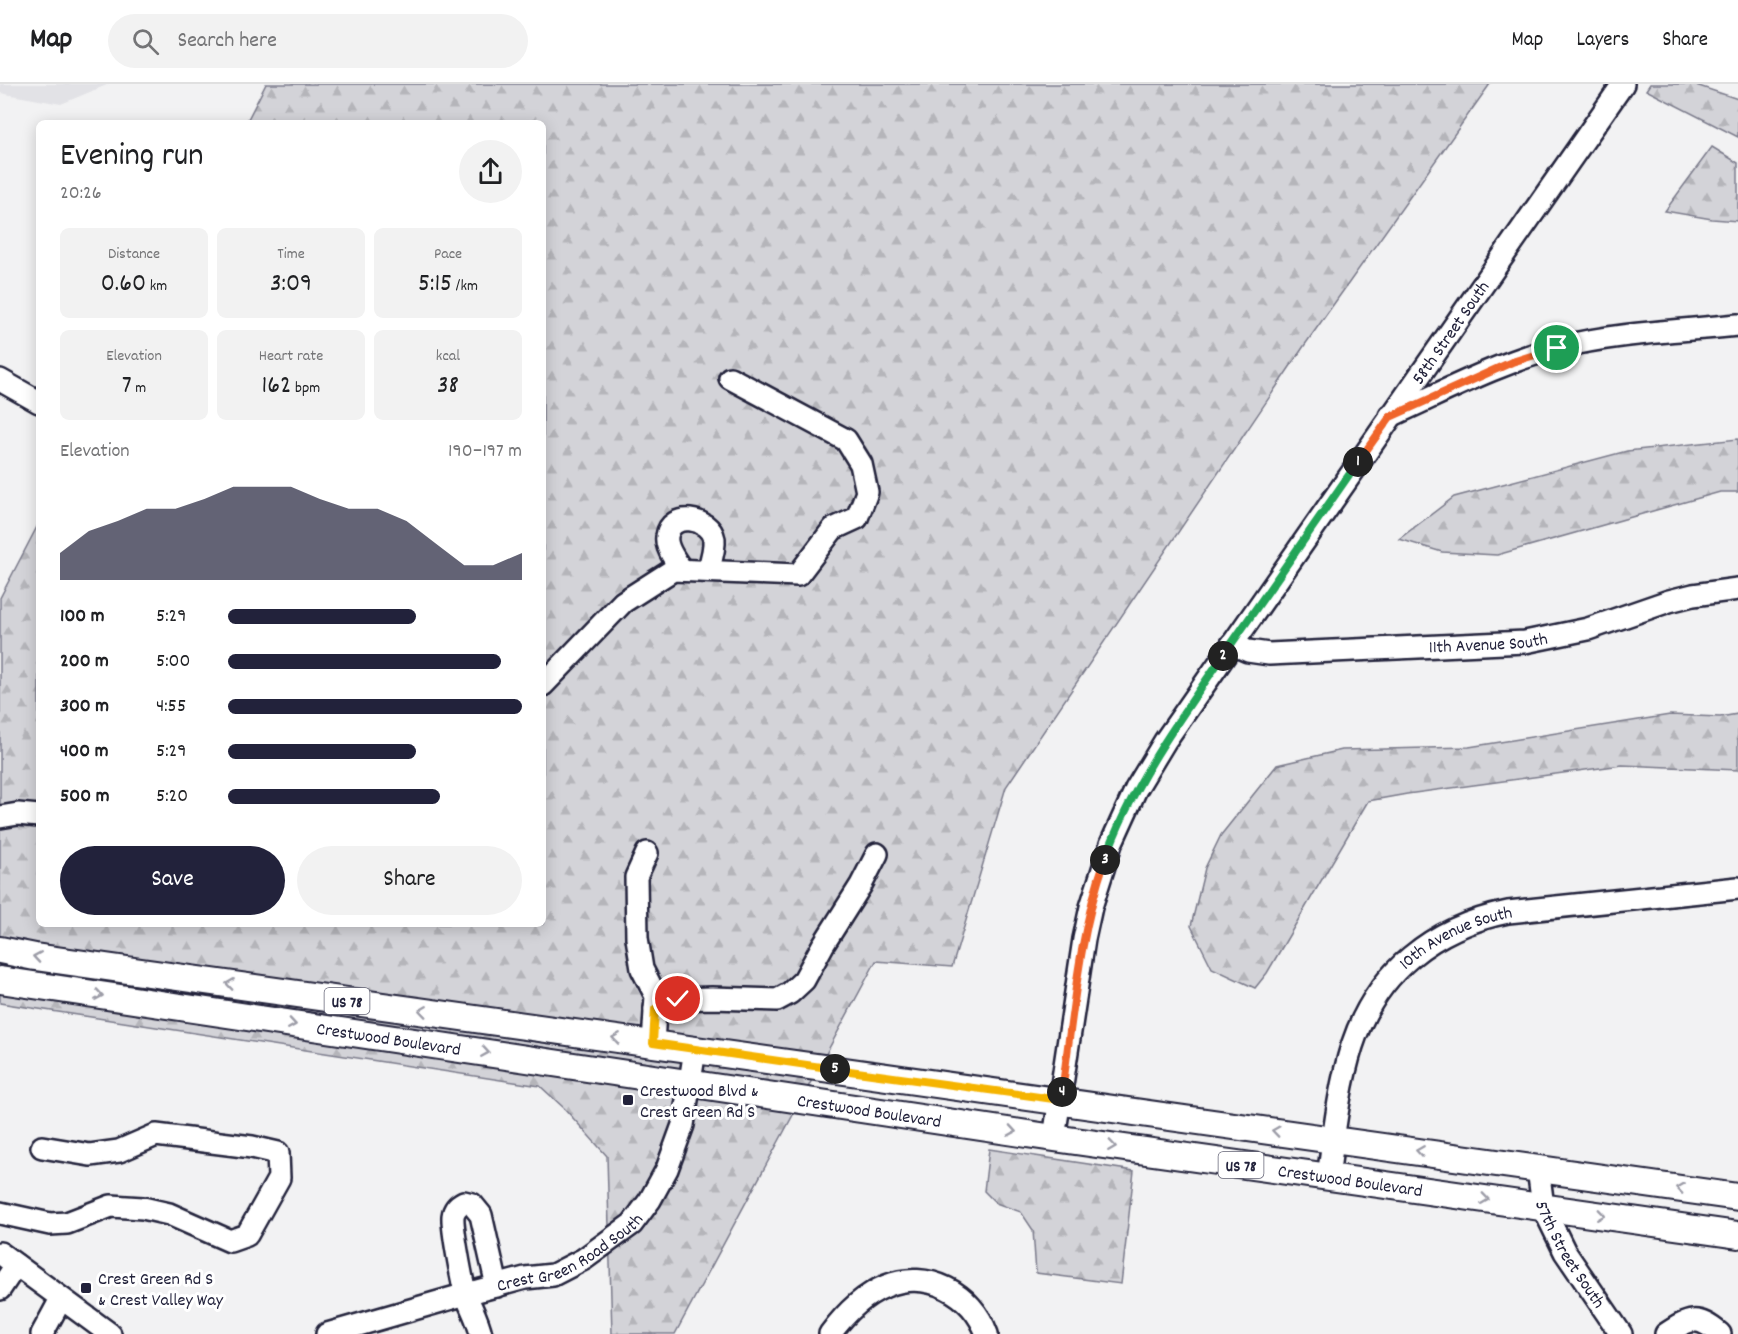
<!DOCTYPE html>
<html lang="en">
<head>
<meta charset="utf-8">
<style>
	body { margin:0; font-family:Dekko,sans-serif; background:#f2f2f2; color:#202124; height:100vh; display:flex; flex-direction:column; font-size:22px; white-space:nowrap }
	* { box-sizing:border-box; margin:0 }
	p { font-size:20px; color:#757577 }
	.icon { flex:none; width:33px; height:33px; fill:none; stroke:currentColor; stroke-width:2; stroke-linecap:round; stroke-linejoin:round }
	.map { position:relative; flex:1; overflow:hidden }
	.panel { position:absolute; left:36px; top:36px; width:510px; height:807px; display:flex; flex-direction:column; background:#fff; border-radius:9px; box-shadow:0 3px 15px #0003 }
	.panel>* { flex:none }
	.pin { position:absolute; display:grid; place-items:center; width:51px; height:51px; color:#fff; margin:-26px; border:3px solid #fff; border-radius:50%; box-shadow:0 2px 6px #0007 }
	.km { position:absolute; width:30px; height:30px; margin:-15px; border-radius:50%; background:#222; color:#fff; font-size:16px; line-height:30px; text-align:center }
	.round { display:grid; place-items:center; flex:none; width:63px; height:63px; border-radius:32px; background:#f2f2f2 }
	.headline { display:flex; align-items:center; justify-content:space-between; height:102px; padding:0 24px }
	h1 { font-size:33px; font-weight:600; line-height:45px }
	.metrics { display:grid; grid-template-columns:repeat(3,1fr); gap:9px; height:102px; padding:6px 24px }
	.metrics div { display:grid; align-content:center; border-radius:9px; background:#f2f2f2; text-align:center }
	.metrics b { font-size:26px; font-weight:600 }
	.metrics small { font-size:16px; font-weight:400 }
	.metrics p { font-size:16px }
	.chart { height:168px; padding:12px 24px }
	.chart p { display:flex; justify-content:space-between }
	.chart svg { width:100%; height:108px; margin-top:6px; fill:#22223b; opacity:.7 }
	.primary-button { display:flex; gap:12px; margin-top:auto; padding:12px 24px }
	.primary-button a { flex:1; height:69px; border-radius:36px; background:#22223b; color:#fff; font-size:24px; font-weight:600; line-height:69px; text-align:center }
	.primary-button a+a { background:#f2f2f2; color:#202124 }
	ul { padding:0 24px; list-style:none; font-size:20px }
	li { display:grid; grid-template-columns:96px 72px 1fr; align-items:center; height:45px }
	li i { height:15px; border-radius:8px; background:#22223b }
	header { display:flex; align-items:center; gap:36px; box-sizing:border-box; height:84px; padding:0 30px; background:#fff; border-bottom:2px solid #e0e0e0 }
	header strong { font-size:28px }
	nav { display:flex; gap:33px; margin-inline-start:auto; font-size:21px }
	.search { width:420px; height:54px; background:#f2f2f2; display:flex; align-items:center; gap:15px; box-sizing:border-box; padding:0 21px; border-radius:33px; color:#757577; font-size:22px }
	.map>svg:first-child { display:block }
	.built { fill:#e2e2e6 }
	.forest { fill:url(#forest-firs); stroke:#7a7a8a; stroke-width:1.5 }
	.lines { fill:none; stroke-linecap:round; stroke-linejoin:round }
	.minor-casing { stroke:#22223b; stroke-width:26 }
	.major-casing { stroke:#22223b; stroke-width:30 }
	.minor { stroke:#fff; stroke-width:21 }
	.major { stroke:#fff; stroke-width:26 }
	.oneway { stroke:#9c9ca7 }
	.split-1-casing { stroke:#fff; stroke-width:12 }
	.split-2-casing { stroke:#fff; stroke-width:12 }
	.split-3-casing { stroke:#fff; stroke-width:12 }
	.split-4-casing { stroke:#fff; stroke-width:12 }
	.split-5-casing { stroke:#fff; stroke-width:12 }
	.split-6-casing { stroke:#fff; stroke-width:12 }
	.split-1 { stroke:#f0652b; stroke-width:8 }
	.split-2 { stroke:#22a559; stroke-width:8 }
	.split-3 { stroke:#22a559; stroke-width:8 }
	.split-4 { stroke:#f0652b; stroke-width:8 }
	.split-5 { stroke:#f5b400; stroke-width:8 }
	.split-6 { stroke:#f5b400; stroke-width:8 }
	.poi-dot { fill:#22223b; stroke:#fff; stroke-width:2 }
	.labels { text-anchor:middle; stroke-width:6; stroke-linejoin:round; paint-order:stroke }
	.shield { fill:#fff; stroke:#646476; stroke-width:1.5 }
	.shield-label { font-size:16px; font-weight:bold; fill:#22223b }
	.street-label { font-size:18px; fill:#22223b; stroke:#fff }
	.poi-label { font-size:18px; fill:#22223b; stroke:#fff; text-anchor:start }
</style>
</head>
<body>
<header>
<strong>Map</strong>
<div class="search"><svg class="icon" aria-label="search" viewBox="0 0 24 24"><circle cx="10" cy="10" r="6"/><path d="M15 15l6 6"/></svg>Search here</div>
<nav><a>Map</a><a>Layers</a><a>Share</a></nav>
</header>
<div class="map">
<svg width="1738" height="1250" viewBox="0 0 1738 1250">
	<defs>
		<pattern id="forest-firs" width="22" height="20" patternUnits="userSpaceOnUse" patternTransform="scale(1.5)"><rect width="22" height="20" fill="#d3d3d8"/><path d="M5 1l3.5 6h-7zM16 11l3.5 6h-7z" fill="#b5b5ba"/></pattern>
	</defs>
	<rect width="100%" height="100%" fill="#f2f2f3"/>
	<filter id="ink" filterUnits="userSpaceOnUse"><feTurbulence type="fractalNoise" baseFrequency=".0167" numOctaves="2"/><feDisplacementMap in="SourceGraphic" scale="12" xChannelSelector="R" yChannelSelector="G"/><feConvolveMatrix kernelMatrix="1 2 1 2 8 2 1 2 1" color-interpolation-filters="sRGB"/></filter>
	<g filter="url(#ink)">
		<path class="built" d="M0,0H109L61,20L0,9Z"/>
		<path class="forest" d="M266,0H1490L1304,262L1006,703L952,883L876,877L675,1250H612L607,1072L564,1024L540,1002L0,919V514L39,439V840H543V39H246Z
			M1650,0H1693L1738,15V53L1646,6Z
			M1712,63L1738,79V137L1712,135L1665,127Z
			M1738,355V408H1720L1497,471L1442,468L1399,455L1454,413L1627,367Z
			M1738,630V686L1622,681L1407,710L1368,717L1267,889L1255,904L1212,884L1191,842L1205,784L1221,751L1277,681L1342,666L1469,663L1670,631L1720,633Z
			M989,1065L1134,1087L1121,1200L1036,1189L1033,1146L1021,1128L996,1119L984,1107Z"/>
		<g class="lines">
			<g class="minor-casing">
				<g id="minor">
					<path d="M0,296L39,318"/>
					<path d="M1390,332C1444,308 1498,279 1556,264C1615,249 1678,247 1738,241"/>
					<path d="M682,486C676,477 665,464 667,452C670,427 710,433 714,455C715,465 711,477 708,487"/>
					<path id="s1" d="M1232,560L1248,567L1269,570L1525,558L1588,545L1669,517L1693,511L1738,505"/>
					<path d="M543,601L623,518L673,486L798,491L833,445L857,434L867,408L861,380L846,356L730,294"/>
					<path d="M0,733L18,730L39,732"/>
					<path d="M647,769L636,793L637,854L642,885L656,912L653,959"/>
					<path d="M655,925L678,915L712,914L777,916L790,909L804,896L823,861L861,801L877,770"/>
					<path id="s2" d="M1054,1054L1084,855L1091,823L1111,760L1136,705L1165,657L1623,0"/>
					<path id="s3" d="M1538,1084L1543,1123L1565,1168L1621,1250"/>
					<path id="s4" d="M1328,1093C1334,1051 1339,1003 1352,962C1376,888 1433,843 1508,828L1738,804"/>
					<path d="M0,1129L50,1140L67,1139L111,1122L143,1124L169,1130L230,1157L247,1151L279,1094L278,1069L252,1063L156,1051L119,1067L90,1071L42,1063"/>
					<path d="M0,1169L110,1250"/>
					<path d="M0,1205L16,1181"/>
					<path d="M42,1250L61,1215"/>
					<path id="s5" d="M327,1250L466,1210L525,1194L553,1191L584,1175L632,1140L650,1116L667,1085L683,1041L695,966"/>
					<path d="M481,1250C478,1236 471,1224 466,1211C462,1198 452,1144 453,1132C454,1125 458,1121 464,1118L472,1120L481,1131L497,1202"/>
					<path d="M830,1250C844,1231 864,1211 886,1202C928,1185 972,1209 987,1250"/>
					<path d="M1666,1250C1689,1235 1697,1230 1720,1250"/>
				</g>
			</g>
			<g class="major-casing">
				<g id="major">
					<path d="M0,866L35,873L1738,1113"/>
					<path id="s6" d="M0,896L1054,1054L1738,1151"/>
				</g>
			</g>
			<use href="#minor" class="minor"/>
			<use href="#major" class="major"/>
		</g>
		<defs><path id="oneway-chevron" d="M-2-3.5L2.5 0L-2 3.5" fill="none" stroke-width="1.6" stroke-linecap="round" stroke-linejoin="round" transform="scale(1.5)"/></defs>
		<g class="oneway">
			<use href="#oneway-chevron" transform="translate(37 873) rotate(-171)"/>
			<use href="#oneway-chevron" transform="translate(230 900) rotate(-172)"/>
			<use href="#oneway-chevron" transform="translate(99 911) rotate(9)"/>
			<use href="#oneway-chevron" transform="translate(423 927) rotate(-172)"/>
			<use href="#oneway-chevron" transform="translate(292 940) rotate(9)"/>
			<use href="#oneway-chevron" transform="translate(616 954) rotate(-172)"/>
			<use href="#oneway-chevron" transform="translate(485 968) rotate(9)"/>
			<use href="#oneway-chevron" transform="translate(1012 1047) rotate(9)"/>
			<use href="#oneway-chevron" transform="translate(1276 1047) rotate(-172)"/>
			<use href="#oneway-chevron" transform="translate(1112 1062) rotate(8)"/>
			<use href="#oneway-chevron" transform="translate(1420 1067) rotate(-172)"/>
			<use href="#oneway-chevron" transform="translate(1680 1104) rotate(-172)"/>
			<use href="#oneway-chevron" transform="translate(1485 1115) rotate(8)"/>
			<use href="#oneway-chevron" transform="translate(1601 1131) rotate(8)"/>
		</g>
	</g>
	<g class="lines" filter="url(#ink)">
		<g class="split-1-casing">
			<path id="split-1" d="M1358,378L1390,333L1512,278L1557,264"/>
		</g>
		<g class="split-2-casing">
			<path id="split-2" d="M1223,572L1358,378"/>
		</g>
		<g class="split-3-casing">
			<path id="split-3" d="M1105,776C1132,700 1178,637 1223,572"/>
		</g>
		<g class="split-4-casing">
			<path id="split-4" d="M1062,1008C1073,930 1079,850 1105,776"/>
		</g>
		<g class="split-5-casing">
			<path id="split-5" d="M835,985L1061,1016L1062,1008"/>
		</g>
		<g class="split-6-casing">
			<path id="split-6" d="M678,915L655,925L653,959L835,985"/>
		</g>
		<use href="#split-1" class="split-1"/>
		<use href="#split-2" class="split-2"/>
		<use href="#split-3" class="split-3"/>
		<use href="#split-4" class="split-4"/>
		<use href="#split-5" class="split-5"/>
		<use href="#split-6" class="split-6"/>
	</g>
	<g class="poi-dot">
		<rect x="622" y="1010" width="12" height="12" rx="3"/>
		<rect x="80" y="1198" width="12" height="12" rx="3"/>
	</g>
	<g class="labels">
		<g class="shield">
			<rect x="324.5" y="904" width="45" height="26" rx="4.5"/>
			<rect x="1218.5" y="1068" width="45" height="26" rx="4.5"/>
		</g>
		<g class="shield-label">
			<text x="347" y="923">US 78</text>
			<text x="1241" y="1087">US 78</text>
		</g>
		<g class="street-label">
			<text dy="6" stroke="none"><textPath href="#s2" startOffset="915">58th Street South</textPath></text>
			<text dy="6" stroke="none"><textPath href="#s1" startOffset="258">11th Avenue South</textPath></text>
			<text dy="6" stroke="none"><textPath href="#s4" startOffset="291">10th Avenue South</textPath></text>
			<text dy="6" stroke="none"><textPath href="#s6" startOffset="393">Crestwood Boulevard</textPath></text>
			<text dy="6" stroke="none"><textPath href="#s6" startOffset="879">Crestwood Boulevard</textPath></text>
			<text dy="6" stroke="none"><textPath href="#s6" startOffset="1365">Crestwood Boulevard</textPath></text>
			<text dy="6" stroke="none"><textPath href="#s5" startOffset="258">Crest Green Road South</textPath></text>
			<text dy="6" stroke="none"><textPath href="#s3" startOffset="94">57th Street South</textPath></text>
		</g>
		<g class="poi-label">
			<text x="640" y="1012">Crestwood Blvd &amp;<tspan x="640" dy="21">Crest Green Rd S</tspan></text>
			<text x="98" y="1200">Crest Green Rd S<tspan x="98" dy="21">&amp; Crest Valley Way</tspan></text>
		</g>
	</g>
</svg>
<div class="pin" style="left:1557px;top:264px;background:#1e9e55"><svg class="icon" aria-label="arrive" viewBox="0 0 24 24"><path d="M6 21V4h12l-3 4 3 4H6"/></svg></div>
<div class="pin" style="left:678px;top:915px;background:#d93025"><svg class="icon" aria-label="check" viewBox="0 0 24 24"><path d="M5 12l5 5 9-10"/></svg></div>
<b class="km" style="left:1358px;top:378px">1</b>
<b class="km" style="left:1223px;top:572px">2</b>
<b class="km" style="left:1105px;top:776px">3</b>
<b class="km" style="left:1062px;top:1008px">4</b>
<b class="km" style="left:835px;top:985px">5</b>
<section class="panel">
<div class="headline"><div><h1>Evening run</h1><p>20:26</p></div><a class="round"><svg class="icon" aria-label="share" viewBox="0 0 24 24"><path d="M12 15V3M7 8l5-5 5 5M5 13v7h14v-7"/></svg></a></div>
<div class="metrics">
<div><p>Distance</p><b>0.60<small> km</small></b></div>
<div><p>Time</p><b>3:09</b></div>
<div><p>Pace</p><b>5:15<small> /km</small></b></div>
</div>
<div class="metrics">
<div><p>Elevation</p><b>7<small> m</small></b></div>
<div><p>Heart rate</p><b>162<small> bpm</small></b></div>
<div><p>kcal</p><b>38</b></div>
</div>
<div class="chart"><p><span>Elevation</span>190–197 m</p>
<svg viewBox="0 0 160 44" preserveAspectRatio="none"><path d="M0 44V33L10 24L20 20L30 15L40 15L50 11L60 6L70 6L80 6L90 11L100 15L110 15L120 20L130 29L140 38L150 38L160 33V44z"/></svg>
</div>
<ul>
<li><b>100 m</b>5:29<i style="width:64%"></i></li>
<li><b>200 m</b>5:00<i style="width:93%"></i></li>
<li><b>300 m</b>4:55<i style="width:100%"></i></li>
<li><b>400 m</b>5:29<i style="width:64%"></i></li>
<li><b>500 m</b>5:20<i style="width:72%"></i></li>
</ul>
<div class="primary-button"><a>Save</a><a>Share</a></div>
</section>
</div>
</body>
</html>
